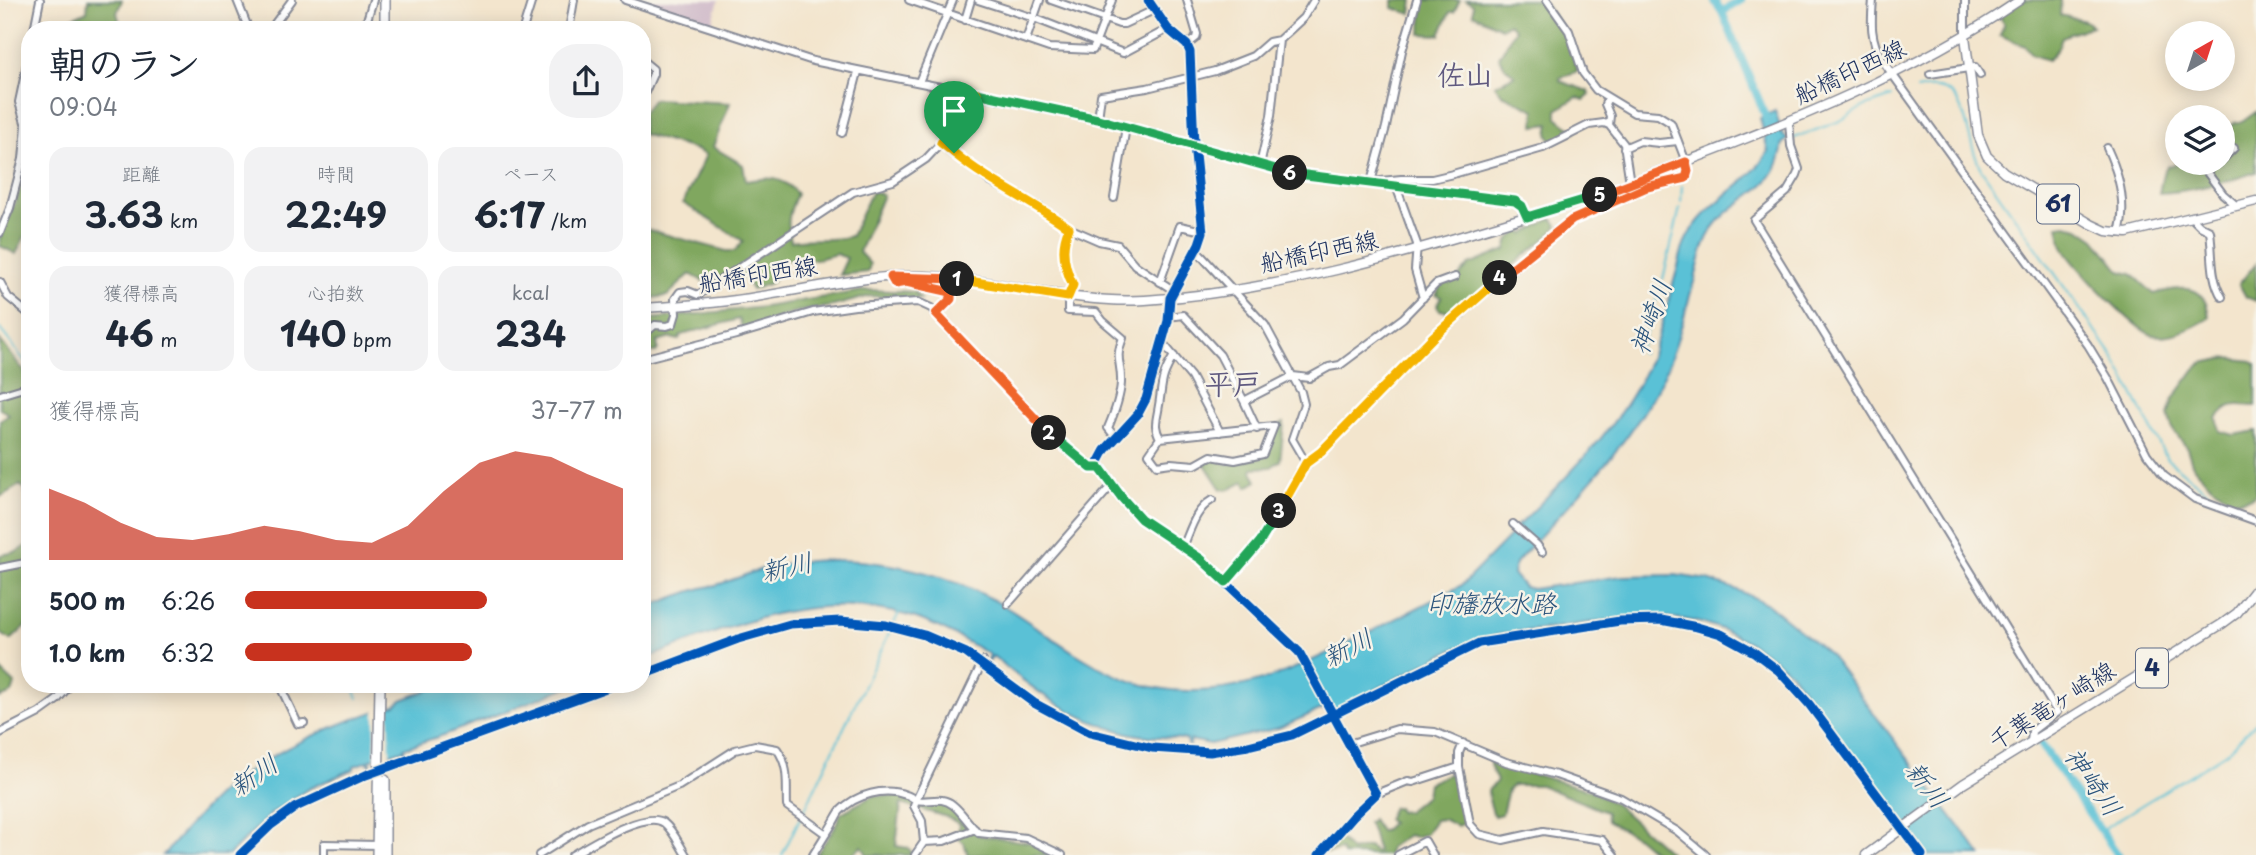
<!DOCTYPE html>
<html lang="ja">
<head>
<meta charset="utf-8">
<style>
	body { margin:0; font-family:"Playpen Sans","Klee One",sans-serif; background:#f2f2f3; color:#1f2937; height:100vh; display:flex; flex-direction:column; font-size:26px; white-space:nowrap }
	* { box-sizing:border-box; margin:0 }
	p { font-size:23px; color:#747a83 }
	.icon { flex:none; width:38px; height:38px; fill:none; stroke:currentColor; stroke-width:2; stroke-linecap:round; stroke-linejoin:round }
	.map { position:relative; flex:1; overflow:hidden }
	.side { position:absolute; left:21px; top:21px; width:630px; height:672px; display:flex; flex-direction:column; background:#fff; border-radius:28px; box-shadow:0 4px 18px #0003 }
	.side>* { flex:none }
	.needle { width:46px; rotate:39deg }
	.tools { position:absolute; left:2165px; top:21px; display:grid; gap:14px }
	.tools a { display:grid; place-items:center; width:70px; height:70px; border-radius:50%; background:#fff; box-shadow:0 4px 18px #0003; font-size:35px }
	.pin { position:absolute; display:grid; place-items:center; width:60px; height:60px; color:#fff; margin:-72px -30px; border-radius:50% 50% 50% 0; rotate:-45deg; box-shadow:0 0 7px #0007 }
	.pin .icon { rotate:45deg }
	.km { position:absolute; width:35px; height:35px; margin:-18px; border-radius:50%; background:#222; color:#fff; font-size:19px; line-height:35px; text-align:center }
	.round { display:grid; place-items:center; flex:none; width:74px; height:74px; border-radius:28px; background:#f2f2f3 }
	.overview { display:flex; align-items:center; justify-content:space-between; height:119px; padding:0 28px }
	h1 { font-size:38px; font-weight:700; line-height:52px }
	.metrics { display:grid; grid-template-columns:repeat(3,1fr); gap:10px; height:119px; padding:7px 28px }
	.metrics div { display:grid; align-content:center; border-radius:18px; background:#f2f2f3; text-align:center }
	.metrics b { font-size:35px; font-weight:700 }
	.metrics small { font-size:19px; font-weight:400 }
	.metrics p { font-size:19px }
	.chart { height:196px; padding:14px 28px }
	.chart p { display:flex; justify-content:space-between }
	.chart svg { width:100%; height:126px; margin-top:7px; fill:#c8321e; opacity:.7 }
	ul { padding:0 28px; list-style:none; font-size:23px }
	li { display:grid; grid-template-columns:112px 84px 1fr; align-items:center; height:52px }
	li i { height:18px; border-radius:9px; background:#c8321e }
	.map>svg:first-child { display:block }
	.industrial { fill:#d1bdcb }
	.forest { fill:#80a75e; stroke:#4e6b5e; stroke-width:2 }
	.water { fill:#5ac1d6; stroke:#3a789a; stroke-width:2 }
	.pier { fill:#f3e5cd }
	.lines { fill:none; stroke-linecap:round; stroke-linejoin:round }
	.stream { stroke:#5ac1d6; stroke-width:2 }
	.river { stroke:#5ac1d6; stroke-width:8 }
	.minor-casing { stroke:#878a96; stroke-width:10 }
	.major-casing { stroke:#878a96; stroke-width:11 }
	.highway-casing { stroke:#878a96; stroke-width:12 }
	.minor { stroke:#fff; stroke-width:6 }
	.major { stroke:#fff; stroke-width:8 }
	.highway { stroke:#fff; stroke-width:9 }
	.cycleway-casing { stroke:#f7f3e8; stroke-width:13 }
	.cycleway { stroke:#0057b8; stroke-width:9 }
	.split-1-casing { stroke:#fff; stroke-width:14 }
	.split-2-casing { stroke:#fff; stroke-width:14 }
	.split-3-casing { stroke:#fff; stroke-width:14 }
	.split-4-casing { stroke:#fff; stroke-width:14 }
	.split-5-casing { stroke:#fff; stroke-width:14 }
	.split-6-casing { stroke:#fff; stroke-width:14 }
	.split-7-casing { stroke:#fff; stroke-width:14 }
	.split-8-casing { stroke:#fff; stroke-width:14 }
	.split-1 { stroke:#f5b400; stroke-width:9 }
	.split-2 { stroke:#f0652b; stroke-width:9 }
	.split-3 { stroke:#22a559; stroke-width:9 }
	.split-4 { stroke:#f5b400; stroke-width:9 }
	.split-5 { stroke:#f0652b; stroke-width:9 }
	.split-6 { stroke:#22a559; stroke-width:9 }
	.split-7 { stroke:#22a559; stroke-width:9 }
	.split-8 { stroke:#f5b400; stroke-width:9 }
	.labels { text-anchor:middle; stroke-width:5; stroke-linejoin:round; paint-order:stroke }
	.shield { fill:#f7f3e8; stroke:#5d6a87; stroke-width:2 }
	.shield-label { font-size:23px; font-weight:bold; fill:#1b2f5e }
	.street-label { font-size:24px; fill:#1b2f5e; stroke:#f7f3e8 }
	.water-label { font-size:26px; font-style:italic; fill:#2b547c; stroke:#f7f3e8 }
	.quarter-label { font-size:28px; font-weight:bold; fill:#605a80; stroke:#f7f3e8 }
</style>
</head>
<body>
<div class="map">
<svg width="2256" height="855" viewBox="0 0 2256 855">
	<rect width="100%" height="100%" fill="#f7f3e8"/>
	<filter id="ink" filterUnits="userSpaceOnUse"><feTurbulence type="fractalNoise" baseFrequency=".0143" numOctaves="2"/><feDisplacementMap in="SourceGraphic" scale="14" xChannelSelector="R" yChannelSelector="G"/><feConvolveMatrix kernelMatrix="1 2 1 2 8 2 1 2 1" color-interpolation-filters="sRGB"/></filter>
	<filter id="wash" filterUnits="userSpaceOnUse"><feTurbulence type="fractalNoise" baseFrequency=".00686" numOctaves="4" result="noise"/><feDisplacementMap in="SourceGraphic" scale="28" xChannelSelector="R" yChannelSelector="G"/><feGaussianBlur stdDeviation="1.57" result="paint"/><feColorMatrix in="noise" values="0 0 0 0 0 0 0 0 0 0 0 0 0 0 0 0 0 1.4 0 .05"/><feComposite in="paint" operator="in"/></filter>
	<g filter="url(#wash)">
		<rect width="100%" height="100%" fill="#f3e5cd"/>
		<path class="industrial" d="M639,0H719L712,24Z"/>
		<path class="forest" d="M88,0H122L117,13L122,30H47L87,11Z
			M1393,0H1413L1411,14L1393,8Z
			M1423,0H1460L1454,12H1450L1440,35L1421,34Z
			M1466,0H1541C1559,21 1570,44 1578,71L1560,78V81L1588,91L1590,95L1584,100L1577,97L1557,110V117L1575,132L1553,142L1548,134L1550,124L1534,126L1535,110L1502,94L1495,85L1515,75L1505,67L1499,57L1515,29L1509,23L1501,28L1473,14V5Z
			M2014,0H2061L2060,15L2085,21L2092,26L2062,37L2058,48L2048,60L2032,55L2025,46L2000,35L2004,24L1997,11Z
			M653,99L730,103L713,147L743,165L746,181C768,177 782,175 797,194C789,211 786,223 791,241C812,237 831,242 851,236L872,191L883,195L859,252L870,264L868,272L839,275L847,258L836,254L818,259L778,260L773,282L752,290L746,279L737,273L717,289L690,274L667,296L642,299V228L726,251H735L743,241L683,203L706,155L694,149L642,134V113Z
			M2256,112V172C2224,183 2193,191 2159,193L2163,174L2167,166L2182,163H2222L2223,152L2229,147L2226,130L2235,122H2242Z
			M30,143V226L16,254L0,246V238L26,176Z
			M1552,218L1557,225L1553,232L1456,313L1440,310L1437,306L1441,297L1436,295L1441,284L1457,279L1469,265L1506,250L1509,239L1521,231L1524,234Z
			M2066,225L2079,228L2095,239L2120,271L2132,274L2154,294C2181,287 2206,281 2209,318C2193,328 2172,339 2153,335C2135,331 2077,268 2066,252C2061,245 2060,234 2058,226Z
			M2256,263V301L2246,297L2239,284Z
			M867,290L914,292L921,299L870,296L834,306L795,312L743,330L739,319L681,335L679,340L671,338L657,342L658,349L656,352H642V320L764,307Z
			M0,340L30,379V523L25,489L20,485L0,497V420L9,414L0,409Z
			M2228,358L2252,361L2256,364V406C2236,405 2230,401 2217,418L2220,431L2234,435L2256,431V493L2252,497L2232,501L2206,481L2192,464L2187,448L2173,430L2168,415L2173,399L2195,369L2202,363Z
			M1284,423L1280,461L1271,467L1253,468L1252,471L1257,481L1247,487L1244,481L1227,490L1221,489L1204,463L1213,458L1228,464L1263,457L1275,426Z
			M30,544V622L11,640L0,633V555L16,552Z
			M0,670L15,684L12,693L0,698Z
			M1490,762L1590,790L1615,804L1669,852V855H1658L1637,837L1607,821L1606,812L1540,785H1513L1508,790L1502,814L1494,816L1489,800L1488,790L1497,781L1490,765Z
			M1451,773L1458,776L1467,822L1457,826L1443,819L1435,820L1425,834L1415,837L1408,835L1390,847L1388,855H1343L1341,850L1327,853L1325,850L1330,844L1341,840L1351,851L1369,847L1375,852L1378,850C1373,841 1374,832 1368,823L1372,819L1380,831H1383L1391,823L1387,819L1393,807H1397L1399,812L1407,811L1426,796L1428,783Z
			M874,795L898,796L947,804L978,835L1028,842L1057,855H968L964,843L957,837L959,824L947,817L901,804L896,846L908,848L912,853V855H867L862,846L852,855H816L835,827L841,813Z"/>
		<path class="water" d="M1775,111L1783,136L1787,137V140L1783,143C1777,195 1737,193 1712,230C1703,243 1700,260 1696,275C1685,311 1677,348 1661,382C1626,451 1566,506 1515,564L1513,574L1524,587L1532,589L1622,576L1675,575L1708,580L1735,589L1766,603L1829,654L1981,855H1927L1790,672C1709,604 1656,613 1559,627C1533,631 1504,631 1479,640C1429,656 1384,689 1335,710L1322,709L1279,728L1210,744L1191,740L1189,747L1187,740C1167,736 1147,738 1128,733C1072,719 1036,692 993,656L988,663L987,662L990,655C966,641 940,626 913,617C815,587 732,626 642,660V609C663,602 686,591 707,587C727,584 751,571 773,566C851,550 945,567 1012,611C1071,649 1118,692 1193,691C1255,691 1304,665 1358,638C1393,620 1428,603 1462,585L1514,532L1519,523H1521C1569,474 1622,425 1649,362C1661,333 1668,301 1677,270C1680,261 1681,249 1686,240C1706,200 1750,186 1768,151L1760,118Z
			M444,684H575L444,735L404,748L405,756L402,750L370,760L372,770L368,761L354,766V769L308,789L272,813L229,855H163C184,832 203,807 226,788C271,750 341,721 396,705L402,700Z"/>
		<path class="pier" d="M389,703L390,757L375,762V709Z"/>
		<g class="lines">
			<path class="stream" d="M1917,90C1971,74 1963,138 1981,169L2113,356L2167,459L2209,493
				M1794,138L1840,121L1863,107L1892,97
				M1681,202L1682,186
				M1663,279L1680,208
				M0,329L27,364L30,372
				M1641,346L1661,286
				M1640,352L1642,353
				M352,684L358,698
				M803,813L899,613
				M2101,830L2226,753L2256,722
				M782,855L800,818"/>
			<path class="river" d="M1714,0L1722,12L1769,124
				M1722,12L1741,0
				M2034,734L2118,855"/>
		</g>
	</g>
	<g filter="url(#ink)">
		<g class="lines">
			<g class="minor-casing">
				<path id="minor" d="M237,0L249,30
					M625,0L813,61L1098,119L1295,174L1515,201L1522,206L1527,217
					M909,0L1049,48L1093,50L1112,0
					M978,0L1034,18L1123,53L1168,29
					M1051,0L1119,24H1124L1154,10
					M1148,0L1168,29L1187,45L1190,52L1194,145L1203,232L1199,244L1170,298L1168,321L1146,399L1138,414L1105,450L1098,463L1122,498L1141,519L1201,559L1299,652L1376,794L1353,816L1319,855
					M1417,0L1402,51L1386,127L1371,182L1401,179H1432L1453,174L1543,148L1589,125L1604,123L1609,125L1624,144L1630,183
					M1873,0C1871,23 1870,39 1882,60L2088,345L2108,378L2147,454L2164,476L2195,499L2256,521
					M1965,0V36
					M965,20L971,0
					M523,29L532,0
					M34,30L40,0
					M270,30L292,0
					M364,30L373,0
					M569,30L574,0
					M1026,40L1040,0
					M1187,45L1196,38L1197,34L1187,0
					M642,60L653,69V74L642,99
					M1930,74L1975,67L1980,75
					M919,82L953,0
					M1608,98L1605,104L1610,116L1609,125
					M1098,119L1101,95L1147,88L1215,71L1253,56L1269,42L1279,40
					M1789,122L1791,146L1799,169L1797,175L1787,192L1754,220L2057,712L2032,731L2031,742
					M842,133L858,72
					M941,143L991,182L1041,208L1069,228L1099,241L1118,245L1135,265L1173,290
					M1624,148L1640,141L1659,143L1678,141
					M2107,148C2119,174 2127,205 2119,233
					M2222,160L2234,148
					M2200,163L2223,194L2237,206
					M1260,165L1271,116L1279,40L1303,18L1314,0
					M2202,167L2217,163
					M1396,186L1417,244L1415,270L1423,298
					M1114,198L1126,127
					M2192,218L2200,226L2210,231C2213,253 2210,278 2222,297
					M1069,228C1059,246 1065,267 1073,284L1068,297V311L1096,312L1103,321L1123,338C1114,360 1122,362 1121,383C1120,399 1114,414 1108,428L1116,438
					M0,233L10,208L23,159L26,126L19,102L30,50
					M1196,250L1265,325L1301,392L1304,404L1292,439L1306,463
					M891,277L895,284L906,282L951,292V300L936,314
					M0,282L8,297L30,315
					M1160,282L1180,226L1203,231
					M1168,317L1183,315L1220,355L1244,401L1293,376L1309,378L1329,367L1340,365L1403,318L1436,284L1455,277
					M642,336L655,325L667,326L673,324L676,314L675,299L680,292L688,291L698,295L853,192L893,181L926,159L941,143L961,112L969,92
					M1162,342L1191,377L1220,432
					M642,359L736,335L813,312L855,306L918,302L931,308L1057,441L1091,468H1100
					M0,395L30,386
					M1244,401L1257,429
					M1160,438L1149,454L1157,465L1171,463L1195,465L1211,456L1235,460L1263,454L1274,426L1160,438C1154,427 1156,422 1158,411C1163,386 1159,379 1174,356
					M1513,524L1537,545L1542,552
					M1183,547C1191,529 1195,510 1212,500
					M0,568L30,562
					M1226,581C1251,557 1271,527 1289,496C1301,475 1300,467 1321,452L1433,337L1558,230L1572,220L1647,187L1686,178L1688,171L1686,162L1671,123L1658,115L1634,113L1596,90L1583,73L1569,31L1547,0
					M1008,604L1112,485
					M279,684L298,724L304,723
					M0,733L39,713L57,700L71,684
					M1463,743L1459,753V767L1470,824L1479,834L1503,840L1543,831L1602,840L1614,855
					M1348,744L1397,729L1435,732L1506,762L1556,775L1621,798L1677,831L1706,855
					M1376,794L1408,781L1413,782L1459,767
					M924,842L922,821L914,806L916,800L983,661
					M324,855V844L379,845
					M539,855L588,824L679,786L735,750L755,745L777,749C790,767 786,786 787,806L826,834C831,828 838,813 840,811C856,794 885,787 906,795C908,795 914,799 916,800C929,803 941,795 953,805C963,813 969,825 979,833L1026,838L1062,855
					M572,855C590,845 646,809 664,823C673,830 679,844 686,855
					M813,855L826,834
					M915,855L924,842L944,841L975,829
					M1398,855L1425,841L1433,855"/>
			</g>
			<g class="major-casing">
				<path id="major" d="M1965,36L1978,135L1987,156L2004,172L2091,224L2106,231L2127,233L2256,201
					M642,308C676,306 710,304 743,299C796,291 847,279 900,276C983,272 1062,305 1145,300C1275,292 1401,255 1525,217C1553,209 1581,202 1608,192C1629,185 1648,175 1669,168C1794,121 1909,75 2020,0
					M1866,855L1963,784L2222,624L2237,613L2256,589"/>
			</g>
			<g class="highway-casing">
				<path id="highway" d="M385,30V0
					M377,855L380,684
					M385,855V780"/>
			</g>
			<use href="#minor" class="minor"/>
			<use href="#major" class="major"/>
			<use href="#highway" class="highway"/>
			<g class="cycleway-casing">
				<path id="cycleway" d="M1148,0L1168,29L1187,45L1190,52L1194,145L1203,232L1199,244L1170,298L1168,321L1146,399L1138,414L1105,450L1098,463L1122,498L1141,519L1201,559L1299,652L1376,794L1353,816L1319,855
					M642,675L738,639L790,624L840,621L886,625L924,635L966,653L1034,703L1090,733L1152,748L1210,752L1248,746L1292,735L1479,643L1620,621L1661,620L1697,627L1721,634L1754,652L1779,671L1809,704L1922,855
					M240,855L271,825L296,807L366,775L617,684"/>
			</g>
			<use href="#cycleway" class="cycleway"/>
		</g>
	</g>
	<g class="lines" filter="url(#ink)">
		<g class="split-1-casing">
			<path id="split-1" d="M954,153C990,183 1032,201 1069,228C1060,247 1064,267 1073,285L1068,297L957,279"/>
		</g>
		<g class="split-2-casing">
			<path id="split-2" d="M957,279L891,277L895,284L906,282L951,292V299L936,314L1049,433"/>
		</g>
		<g class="split-3-casing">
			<path id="split-3" d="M1049,433L1091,468H1100L1122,498L1141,519L1201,559L1226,582L1260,542L1279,511"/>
		</g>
		<g class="split-4-casing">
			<path id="split-4" d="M1279,511L1306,463L1321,452L1433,337L1500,278"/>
		</g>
		<g class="split-5-casing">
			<path id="split-5" d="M1500,278L1572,220L1647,187L1686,178L1688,171L1686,162L1600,195"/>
		</g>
		<g class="split-6-casing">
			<path id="split-6" d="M1290,173L1515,201L1522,206L1527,217L1600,195"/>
		</g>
		<g class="split-7-casing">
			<path id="split-7" d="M977,93L1098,119L1290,173"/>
		</g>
		<g class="split-8-casing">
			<path id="split-8" d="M954,153L941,143L961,112L969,92L977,93"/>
		</g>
		<use href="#split-1" class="split-1"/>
		<use href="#split-2" class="split-2"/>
		<use href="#split-3" class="split-3"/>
		<use href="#split-4" class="split-4"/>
		<use href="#split-5" class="split-5"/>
		<use href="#split-6" class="split-6"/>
		<use href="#split-7" class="split-7"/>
		<use href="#split-8" class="split-8"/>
	</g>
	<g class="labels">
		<g class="shield">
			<rect x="2037" y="184.5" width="42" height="39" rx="5"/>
			<rect x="2136" y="648.5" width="32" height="39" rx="5"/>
		</g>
		<g class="shield-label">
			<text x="2058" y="212">61</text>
			<text x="2152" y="676">4</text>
		</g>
		<g class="street-label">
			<text transform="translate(1850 72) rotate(-25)" y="8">船橋印西線</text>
			<text transform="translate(1319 252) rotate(-12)" y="8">船橋印西線</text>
			<text transform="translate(758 275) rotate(-9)" y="8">船橋印西線</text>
			<text transform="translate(2052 706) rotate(-32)" y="8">千葉竜ヶ崎線</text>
		</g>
		<g class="water-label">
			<text transform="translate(1651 317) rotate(-71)" y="9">神崎川</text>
			<text transform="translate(787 567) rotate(-12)" y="9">新川</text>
			<text x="1491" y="613">印旛放水路</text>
			<text transform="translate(1348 648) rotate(-27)" y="9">新川</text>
			<text transform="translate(254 775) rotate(-34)" y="9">新川</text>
			<text transform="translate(2093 782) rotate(55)" y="9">神崎川</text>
			<text transform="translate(1927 785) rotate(52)" y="9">新川</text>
		</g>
		<g class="quarter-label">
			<text x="1465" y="85">佐山</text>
			<text x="1233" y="394">平戸</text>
		</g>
	</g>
</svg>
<div class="tools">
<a><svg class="needle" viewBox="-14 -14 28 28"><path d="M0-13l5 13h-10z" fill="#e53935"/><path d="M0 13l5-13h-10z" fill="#747a83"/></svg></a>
<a><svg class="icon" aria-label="layers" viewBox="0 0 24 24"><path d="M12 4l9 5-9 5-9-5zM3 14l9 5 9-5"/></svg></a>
</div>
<div class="pin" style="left:954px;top:153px;background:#1e9e55"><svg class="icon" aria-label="arrive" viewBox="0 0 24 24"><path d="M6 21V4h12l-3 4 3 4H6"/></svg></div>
<b class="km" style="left:957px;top:279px">1</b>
<b class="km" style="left:1049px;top:433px">2</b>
<b class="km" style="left:1279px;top:511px">3</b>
<b class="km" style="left:1500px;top:278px">4</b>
<b class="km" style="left:1600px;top:195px">5</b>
<b class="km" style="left:1290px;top:173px">6</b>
<section class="side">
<div class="overview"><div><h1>朝のラン</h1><p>09:04</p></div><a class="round"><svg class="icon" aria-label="share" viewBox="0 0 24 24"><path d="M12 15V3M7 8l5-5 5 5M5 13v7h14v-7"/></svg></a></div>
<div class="metrics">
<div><p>距離</p><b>3.63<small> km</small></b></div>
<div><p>時間</p><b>22:49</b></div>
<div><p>ペース</p><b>6:17<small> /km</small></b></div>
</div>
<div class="metrics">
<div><p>獲得標高</p><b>46<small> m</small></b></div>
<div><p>心拍数</p><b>140<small> bpm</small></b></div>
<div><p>kcal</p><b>234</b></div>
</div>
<div class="chart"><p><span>獲得標高</span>37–77 m</p>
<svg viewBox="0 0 160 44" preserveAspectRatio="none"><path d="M0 44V19L10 24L20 31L30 36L40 37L50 35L60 32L70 34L80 37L90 38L100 32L110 20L120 10L130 6L140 8L150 14L160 19V44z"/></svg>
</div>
<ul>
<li><b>500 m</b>6:26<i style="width:64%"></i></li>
<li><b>1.0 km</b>6:32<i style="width:60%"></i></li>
</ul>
</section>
</div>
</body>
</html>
